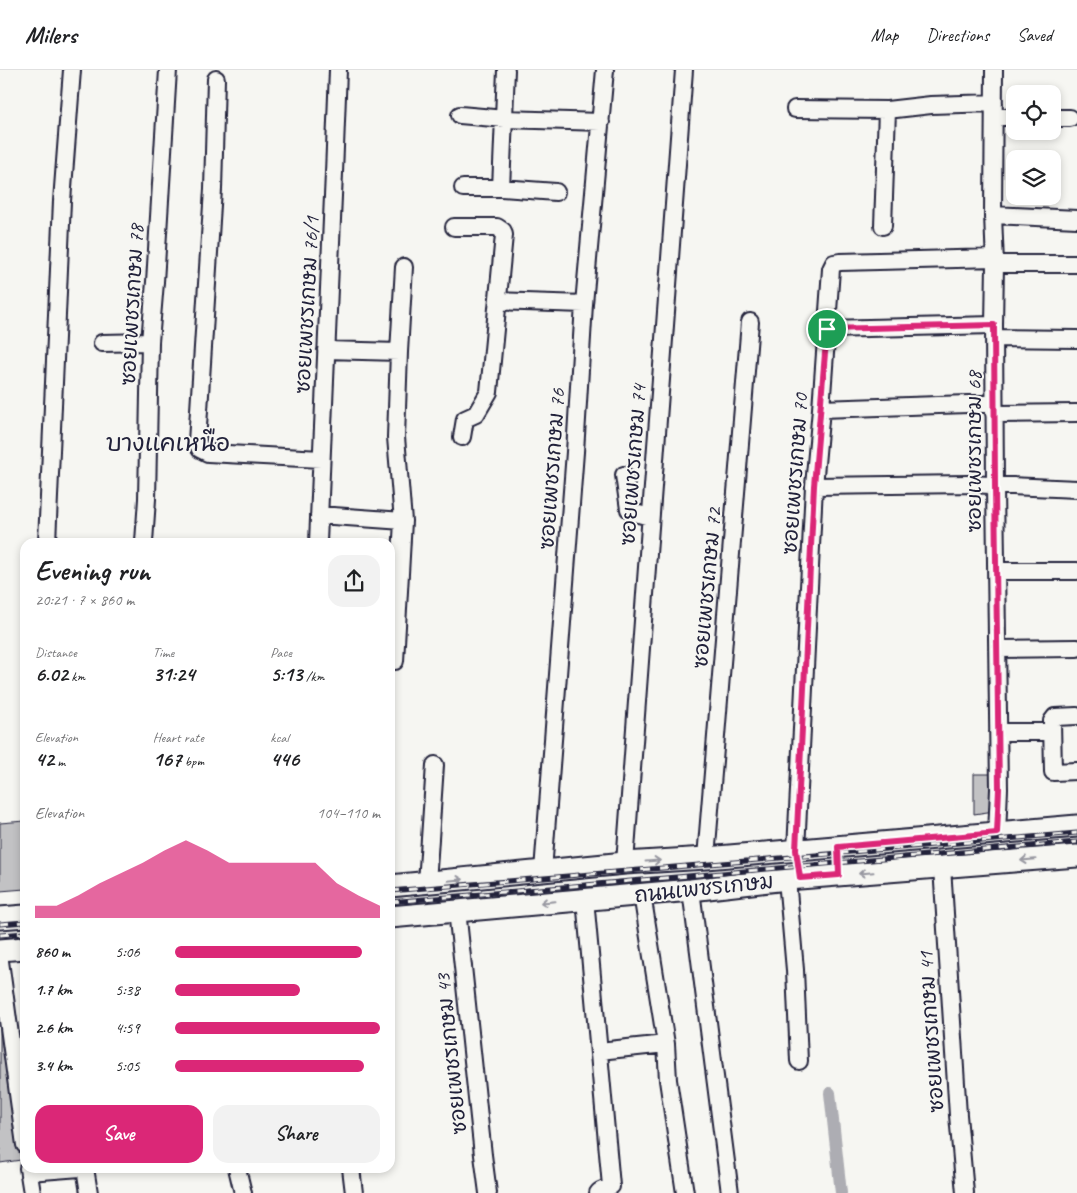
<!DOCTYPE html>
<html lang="en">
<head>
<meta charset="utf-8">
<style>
	body { margin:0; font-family:Caveat,"Playpen Sans Thai",sans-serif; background:#f2f2f2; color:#202124; height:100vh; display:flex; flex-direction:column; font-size:19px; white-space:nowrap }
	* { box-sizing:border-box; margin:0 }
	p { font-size:16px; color:#757577 }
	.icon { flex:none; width:28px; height:28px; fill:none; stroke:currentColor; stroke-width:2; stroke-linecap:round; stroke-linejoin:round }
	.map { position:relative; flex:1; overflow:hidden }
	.drawer { position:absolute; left:20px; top:468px; width:375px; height:635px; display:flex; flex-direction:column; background:#fff; border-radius:15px; box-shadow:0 2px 8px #0003 }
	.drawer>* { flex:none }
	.controls { position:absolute; left:1006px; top:15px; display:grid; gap:10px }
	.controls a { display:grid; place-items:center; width:55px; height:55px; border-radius:10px; background:#fff; box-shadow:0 2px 8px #0003; font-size:25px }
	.pin { position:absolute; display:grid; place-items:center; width:42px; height:42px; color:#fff; margin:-21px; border:2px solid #fff; border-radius:50%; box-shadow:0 1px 5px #0007 }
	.round { display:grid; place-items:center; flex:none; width:52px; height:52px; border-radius:15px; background:#f2f2f2 }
	.summary { display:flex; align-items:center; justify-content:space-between; height:85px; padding:0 15px }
	h1 { font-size:28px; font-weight:700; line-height:38px }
	.stats { display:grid; grid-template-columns:repeat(3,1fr); gap:8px; height:85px; padding:5px 15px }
	.stats div { display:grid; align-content:center }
	.stats b { font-size:21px; font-weight:700 }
	.stats small { font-size:14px; font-weight:400 }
	.stats p { font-size:14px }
	.chart { height:140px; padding:10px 15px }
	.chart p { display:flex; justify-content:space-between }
	.chart svg { width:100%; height:90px; margin-top:5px; fill:#db2777; opacity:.7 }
	.primary-button { display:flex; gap:10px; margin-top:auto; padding:10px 15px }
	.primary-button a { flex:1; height:58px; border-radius:15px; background:#db2777; color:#fff; font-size:20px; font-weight:700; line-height:58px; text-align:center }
	.primary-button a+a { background:#f2f2f2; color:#202124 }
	ul { padding:0 15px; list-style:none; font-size:16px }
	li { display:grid; grid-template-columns:80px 60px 1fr; align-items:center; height:38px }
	li i { height:12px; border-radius:6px; background:#db2777 }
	header { display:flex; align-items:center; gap:30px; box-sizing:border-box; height:70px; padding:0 25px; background:#fff; border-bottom:1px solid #e0e0e0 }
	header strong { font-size:24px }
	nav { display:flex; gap:28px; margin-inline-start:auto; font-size:18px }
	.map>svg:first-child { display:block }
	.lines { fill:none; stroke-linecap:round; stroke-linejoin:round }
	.canal { stroke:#adadb3; stroke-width:12 }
	.building { fill:#c2c2c4; stroke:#22223b }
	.minor-casing { stroke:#22223b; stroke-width:20 }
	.major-casing { stroke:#22223b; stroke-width:25 }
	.minor { stroke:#f6f6f2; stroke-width:16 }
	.major { stroke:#f6f6f2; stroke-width:21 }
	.rail-casing { stroke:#22223b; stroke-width:5 }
	.rail { stroke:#f6f6f2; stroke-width:3; stroke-dasharray:9; stroke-linecap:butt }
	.oneway { stroke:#9797a0 }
	.route-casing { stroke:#fff; stroke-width:10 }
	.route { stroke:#db2777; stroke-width:6 }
	.labels { text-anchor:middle; stroke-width:4; stroke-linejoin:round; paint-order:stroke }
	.street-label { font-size:21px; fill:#22223b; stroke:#f6f6f2 }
	.quarter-label { font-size:24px; fill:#22223b; stroke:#f6f6f2 }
</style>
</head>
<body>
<header>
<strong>Milers</strong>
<nav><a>Map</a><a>Directions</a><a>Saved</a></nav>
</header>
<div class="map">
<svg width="1077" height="1123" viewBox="0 0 1077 1123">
	<rect width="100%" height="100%" fill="#f6f6f2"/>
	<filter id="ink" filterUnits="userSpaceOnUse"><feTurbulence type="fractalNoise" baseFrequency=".02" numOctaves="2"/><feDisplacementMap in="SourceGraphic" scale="10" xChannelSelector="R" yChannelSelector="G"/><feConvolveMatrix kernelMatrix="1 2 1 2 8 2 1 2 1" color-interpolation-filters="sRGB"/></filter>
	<g filter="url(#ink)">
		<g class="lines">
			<path class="canal" d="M830,1023L841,1123"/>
		</g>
		<path class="building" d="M974,704H995L994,741L974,744Z
			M25,751V819L0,821V753Z
			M0,954L21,1090L0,1093Z"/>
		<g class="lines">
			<g class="minor-casing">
				<path id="minor" d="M994,0L993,145L995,194L994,255L995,416L999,719L997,763
					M216,9L213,119L197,372L200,379L208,383L321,389
					M795,39L887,40
					M460,45L505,49L601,52
					M994,47H1015
					M1052,48H1070
					M463,118H501L556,122
					M501,118L506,0
					M993,145L1077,149
					M883,156L887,40L931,35L994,33
					M454,157H497L503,161L504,165L489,322L476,344L465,349L462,367
					M995,194H1077
					M498,231L584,234
					M827,259L994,255
					M994,268L1077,269
					M102,273L150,272
					M326,280L399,282
					M821,339L968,334H994
					M994,344L1077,343
					M624,405L629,439L635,443L650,447
					M814,416L968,414L1077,419
					M319,445L403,451
					M47,472L62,131L72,0
					M144,472L147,429L150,272L155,212L168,0
					M318,472L334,103L338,0
					M996,501H1077
					M997,579L1077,578
					M395,591L403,451L396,367L399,282L404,197
					M1077,646L1055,647L1052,651L1053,702L1077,701
					M998,662H1052
					M796,780L814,416L821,339L831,199L834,193L840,192L995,188
					M706,788L750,252
					M625,793L684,0
					M942,797L958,1045L965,1123
					M543,801L575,382L584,234L605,0
					M787,809L795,900L799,991
					M427,813L435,695
					M691,820L730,1123
					M642,824L666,974L668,1010L685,1123
					M585,829L611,1116L600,1121L598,1123
					M457,840L483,1085L488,1123
					M0,891L25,1075
					M599,981L666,974
					M28,1098L32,1123
					M237,1098L243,1123
					M351,1098L354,1123
					M29,1102L80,1098L84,1100L86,1104L89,1123"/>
			</g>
			<g class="major-casing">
				<path id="major" d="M390,816L625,793L706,788L1077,756
					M390,847L691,820L787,809L1077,786
					M0,848L25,846
					M0,880L25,878"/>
			</g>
			<use href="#minor" class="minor"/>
			<use href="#major" class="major"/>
			<g class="rail-casing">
				<path id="rail" d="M390,821L1077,763
					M390,832L1077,772
					M0,854L25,852
					M0,865L25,863"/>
			</g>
			<use href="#rail" class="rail"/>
		</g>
		<defs><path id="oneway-shaft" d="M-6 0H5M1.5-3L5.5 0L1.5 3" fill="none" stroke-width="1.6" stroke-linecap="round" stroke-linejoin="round" transform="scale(1.25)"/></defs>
		<g class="oneway">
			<use href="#oneway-shaft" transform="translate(1028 790) rotate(175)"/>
			<use href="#oneway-shaft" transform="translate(653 791) rotate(-4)"/>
			<use href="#oneway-shaft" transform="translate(866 803) rotate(175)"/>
			<use href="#oneway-shaft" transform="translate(456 810) rotate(-6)"/>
			<use href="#oneway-shaft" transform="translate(548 832) rotate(175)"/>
		</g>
	</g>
	<g class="lines" filter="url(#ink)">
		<g class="route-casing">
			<path id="route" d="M994,255L995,416L999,719L997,763L838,777L839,805L800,808L796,780L814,416L827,259Z"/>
		</g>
		<use href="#route" class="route"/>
	</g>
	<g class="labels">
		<g class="street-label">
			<text transform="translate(132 235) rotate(-87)" y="7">ซอยเพชรเกษม 78</text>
			<text transform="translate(307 235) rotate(-87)" y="7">ซอยเพชรเกษม 76/1</text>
			<text transform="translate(974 382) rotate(-90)" y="7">ซอยเพชรเกษม 68</text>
			<text transform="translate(633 395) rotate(-86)" y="7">ซอยเพชรเกษม 74</text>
			<text transform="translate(552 399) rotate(-86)" y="7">ซอยเพชรเกษม 76</text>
			<text transform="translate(795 404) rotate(-86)" y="7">ซอยเพชรเกษม 70</text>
			<text transform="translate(707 518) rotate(-85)" y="7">ซอยเพชรเกษม 72</text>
			<text transform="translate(704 818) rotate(-6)" y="7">ถนนเพชรเกษม</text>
			<text transform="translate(931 962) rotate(-94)" y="7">ซอยเพชรเกษม 41</text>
			<text transform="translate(451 984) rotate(-96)" y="7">ซอยเพชรเกษม 43</text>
		</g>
		<g class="quarter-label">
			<text x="168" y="381">บางแคเหนือ</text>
		</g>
	</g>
</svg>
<div class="controls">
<a><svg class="icon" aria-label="locate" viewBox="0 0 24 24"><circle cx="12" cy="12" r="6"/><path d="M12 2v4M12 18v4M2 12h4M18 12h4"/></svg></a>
<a><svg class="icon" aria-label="layers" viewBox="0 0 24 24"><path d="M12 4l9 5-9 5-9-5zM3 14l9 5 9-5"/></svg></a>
</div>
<div class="pin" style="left:827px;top:259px;background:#1e9e55"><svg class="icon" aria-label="arrive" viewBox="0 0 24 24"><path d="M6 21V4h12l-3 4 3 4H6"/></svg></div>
<section class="drawer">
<div class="summary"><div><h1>Evening run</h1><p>20:21 · 7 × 860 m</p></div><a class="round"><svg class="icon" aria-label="share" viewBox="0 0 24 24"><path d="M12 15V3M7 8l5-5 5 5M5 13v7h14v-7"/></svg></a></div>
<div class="stats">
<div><p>Distance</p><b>6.02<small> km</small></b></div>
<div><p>Time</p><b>31:24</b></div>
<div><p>Pace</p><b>5:13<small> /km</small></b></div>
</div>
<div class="stats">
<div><p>Elevation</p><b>42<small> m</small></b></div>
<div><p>Heart rate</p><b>167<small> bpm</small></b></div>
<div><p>kcal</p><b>446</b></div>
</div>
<div class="chart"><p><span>Elevation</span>104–110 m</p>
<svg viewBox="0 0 160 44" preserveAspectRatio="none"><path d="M0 44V38L10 38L20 33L30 27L40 22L50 17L60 11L70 6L80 11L90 17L100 17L110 17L120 17L130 17L140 27L150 33L160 38V44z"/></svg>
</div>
<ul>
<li><b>860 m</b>5:06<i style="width:91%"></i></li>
<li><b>1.7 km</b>5:38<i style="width:61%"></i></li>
<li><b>2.6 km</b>4:59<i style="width:100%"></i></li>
<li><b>3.4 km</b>5:05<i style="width:92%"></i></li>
</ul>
<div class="primary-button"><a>Save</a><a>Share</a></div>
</section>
</div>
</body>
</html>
